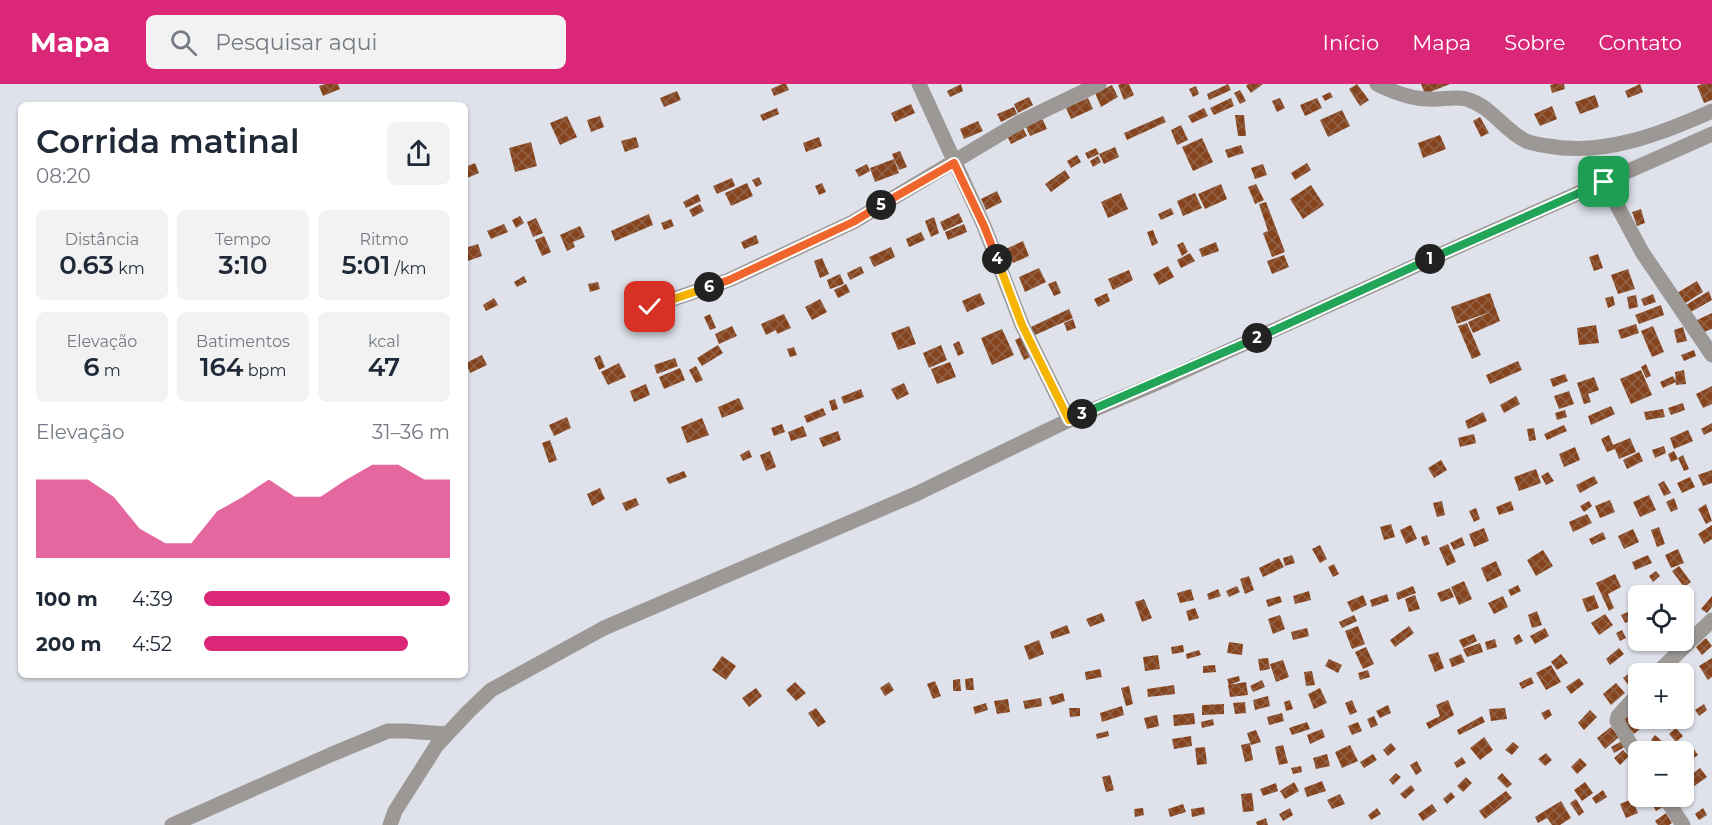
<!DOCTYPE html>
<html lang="pt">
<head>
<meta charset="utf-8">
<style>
	body { margin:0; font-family:Montserrat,sans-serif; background:#f2f2f3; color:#1f2937; height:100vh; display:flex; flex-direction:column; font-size:22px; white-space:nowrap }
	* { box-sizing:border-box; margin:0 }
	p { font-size:20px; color:#747a83 }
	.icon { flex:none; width:33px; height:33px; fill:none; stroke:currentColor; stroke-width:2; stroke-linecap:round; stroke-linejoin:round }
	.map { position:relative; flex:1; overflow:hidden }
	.sheet { position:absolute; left:18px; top:18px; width:450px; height:576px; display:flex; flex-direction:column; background:#fff; border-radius:9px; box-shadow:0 2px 4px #0004 }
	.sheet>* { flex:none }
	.fabs { position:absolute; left:1628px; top:501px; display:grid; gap:12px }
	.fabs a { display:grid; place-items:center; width:66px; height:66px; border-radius:9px; background:#fff; box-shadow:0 2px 4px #0004; font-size:30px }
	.pin { position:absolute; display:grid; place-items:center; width:51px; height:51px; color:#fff; margin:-26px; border-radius:12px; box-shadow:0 3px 9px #0006 }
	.km { position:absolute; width:30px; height:30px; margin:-15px; border-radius:50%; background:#222; color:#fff; font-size:16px; line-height:30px; text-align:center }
	.round { display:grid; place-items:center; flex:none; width:63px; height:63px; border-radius:9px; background:#f2f2f3 }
	.head { display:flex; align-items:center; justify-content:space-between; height:102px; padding:0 18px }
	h1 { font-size:33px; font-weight:600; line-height:45px }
	.metrics { display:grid; grid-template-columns:repeat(3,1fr); gap:9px; height:102px; padding:6px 18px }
	.metrics div { display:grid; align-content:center; border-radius:9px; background:#f2f2f3; text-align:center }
	.metrics b { font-size:26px; font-weight:600 }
	.metrics small { font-size:16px; font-weight:400 }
	.metrics p { font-size:16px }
	.chart { height:168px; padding:12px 18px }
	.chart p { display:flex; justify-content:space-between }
	.chart svg { width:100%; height:108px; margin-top:6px; fill:#db2777; opacity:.7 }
	ul { padding:0 18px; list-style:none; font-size:20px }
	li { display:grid; grid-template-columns:96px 72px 1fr; align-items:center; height:45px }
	li i { height:15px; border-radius:8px; background:#db2777 }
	header { display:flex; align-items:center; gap:36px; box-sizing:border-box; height:84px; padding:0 30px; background:#db2777; color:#fff }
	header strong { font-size:28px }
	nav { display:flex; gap:33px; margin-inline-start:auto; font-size:21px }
	.search { width:420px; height:54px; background:#f2f2f3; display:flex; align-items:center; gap:15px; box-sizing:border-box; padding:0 21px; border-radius:9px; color:#747a83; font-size:22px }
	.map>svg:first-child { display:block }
	.building { fill:url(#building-cross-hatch) }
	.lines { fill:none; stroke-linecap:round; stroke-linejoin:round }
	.street { stroke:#9c9896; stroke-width:15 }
	.split-1-casing { stroke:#fff; stroke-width:12 }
	.split-2-casing { stroke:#fff; stroke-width:12 }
	.split-3-casing { stroke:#fff; stroke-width:12 }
	.split-4-casing { stroke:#fff; stroke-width:12 }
	.split-5-casing { stroke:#fff; stroke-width:12 }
	.split-6-casing { stroke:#fff; stroke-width:12 }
	.split-7-casing { stroke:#fff; stroke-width:12 }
	.split-1 { stroke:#22a559; stroke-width:8 }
	.split-2 { stroke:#22a559; stroke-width:8 }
	.split-3 { stroke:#22a559; stroke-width:8 }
	.split-4 { stroke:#f5b400; stroke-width:8 }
	.split-5 { stroke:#f0652b; stroke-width:8 }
	.split-6 { stroke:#f0652b; stroke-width:8 }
	.split-7 { stroke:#f5b400; stroke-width:8 }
</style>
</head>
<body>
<header>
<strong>Mapa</strong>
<div class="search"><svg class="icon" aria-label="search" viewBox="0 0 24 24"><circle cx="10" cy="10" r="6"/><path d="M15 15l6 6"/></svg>Pesquisar aqui</div>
<nav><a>Início</a><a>Mapa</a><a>Sobre</a><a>Contato</a></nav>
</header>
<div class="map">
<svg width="1712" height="741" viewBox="0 0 1712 741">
	<defs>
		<pattern id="building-cross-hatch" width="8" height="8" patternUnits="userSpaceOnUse" patternTransform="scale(1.5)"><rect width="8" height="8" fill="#85441e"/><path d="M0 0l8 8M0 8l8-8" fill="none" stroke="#926246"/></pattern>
	</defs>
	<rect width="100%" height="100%" fill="#dfe2eb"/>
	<path class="building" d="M325,0H338L340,5L323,12L319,2Z
		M782,0H786L789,6L774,12L771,5Z
		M961,0L963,7L950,13L947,7Z
		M1121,0H1129L1134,11L1124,16L1118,1Z
		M1228,0L1231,6L1209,16L1207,10Z
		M1248,0H1263L1251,9L1246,2Z
		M1357,0L1369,16L1360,22L1349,5Z
		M1421,0H1450L1425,10Z
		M1554,0H1564L1565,5L1552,9L1550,1Z
		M1640,0L1643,8L1628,14L1625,7Z
		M1702,0H1712V16L1704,19L1697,2Z
		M1112,1L1118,13L1101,23L1095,9Z
		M1196,2L1199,10L1193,13L1189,5Z
		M1240,6L1246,17L1240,20L1234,9Z
		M677,7L681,16L664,23L660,14Z
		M1330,8L1333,13L1325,17L1322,12Z
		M1595,11L1599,23L1580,30L1575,18Z
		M1029,13L1033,21L1018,29L1014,20Z
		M1088,14L1093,25L1071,35L1066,24Z
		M1231,14L1234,22L1214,31L1210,24Z
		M1280,14L1285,24L1277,28L1272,17Z
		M1317,14L1322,24L1305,32L1300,21Z
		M911,20L915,29L895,38L891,29Z
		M1552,22L1557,35L1540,42L1534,30Z
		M1014,23L1017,30L1001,38L997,30Z
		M777,24L779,30L763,37L760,31Z
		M1204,24L1208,32L1192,39L1188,32Z
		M1342,26L1350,42L1328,53L1320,36Z
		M1235,31H1244L1246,52H1238Z
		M567,32L577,53L560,61L550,39Z
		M600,32L604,43L591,48L587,36Z
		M1163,32L1166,38L1127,56L1124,49Z
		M1480,33L1489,49L1481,53L1473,37Z
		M1042,34L1047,45L1030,52L1025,41Z
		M978,37L983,47L964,55L960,45Z
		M1181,41L1188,56L1177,61L1171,46Z
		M1023,44L1027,52L1011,60L1007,52Z
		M1440,51L1446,65L1423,74L1418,59Z
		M636,53L639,63L625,68L621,57Z
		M819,53L822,62L806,68L803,59Z
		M1202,54L1213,78L1193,87L1182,63Z
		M531,58L537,82L515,88L509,64Z
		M1241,61L1244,69L1228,74L1225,66Z
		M1115,63L1119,73L1104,80L1099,70Z
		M1096,64L1099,70L1088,75L1085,69Z
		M900,67L907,83L899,86L892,70Z
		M1077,71L1081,78L1071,84L1067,77Z
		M1098,72L1101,78L1093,83L1090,77Z
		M894,75L899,89L875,98L870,84Z
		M475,79L479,89L465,95V83Z
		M1307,79L1311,86L1295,96L1291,89Z
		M867,80L870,87L859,93L855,86Z
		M1263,80L1267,91L1255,95L1251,84Z
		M1065,86L1070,94L1051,108L1045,100Z
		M759,93L762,100L756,103L752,96Z
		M732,94L735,102L717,110L713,102Z
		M747,99L753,112L731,122L725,109Z
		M822,99L826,108L819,111L815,102Z
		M1221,100L1227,115L1205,125L1198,110Z
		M1256,100L1264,116L1255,120L1248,103Z
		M1311,101L1324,121L1303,135L1290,115Z
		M997,107L1002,118L986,126L981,115Z
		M1121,109L1128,125L1108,134L1101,118Z
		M1195,109L1202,124L1183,132L1177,117Z
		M698,110L701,117L686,124L683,118Z
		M1266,118L1285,168L1272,173L1263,149L1268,147L1259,120Z
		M700,120L704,127L693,133L689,126Z
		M1171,124L1174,130L1161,136L1158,130Z
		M1641,125L1645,139L1637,142L1632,128Z
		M959,129L963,138L944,147L940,138Z
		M649,130L653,141L615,157L611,147Z
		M520,132L524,139L516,144L512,136Z
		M934,133L939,149L931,153L925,137Z
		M536,134L543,149L533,153L527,138Z
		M671,135L674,142L664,146L661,139Z
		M504,140L508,148L491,155L487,147Z
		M964,140L967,148L948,156L945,148Z
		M580,142L585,153L573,158L575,163L567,167L560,151Z
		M1153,146L1158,159L1152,162L1147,148Z
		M921,148L925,156L909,163L906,155Z
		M756,151L759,159L744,165L741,158Z
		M544,152L551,168L542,172L535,156Z
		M1023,157L1029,172L1013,179L1006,165Z
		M1183,158L1188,168L1182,172L1177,161Z
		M1216,158L1219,167L1202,173L1199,165Z
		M478,160L482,172L465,178V164Z
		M891,163L895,173L874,183L869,173Z
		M1190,169L1195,177L1181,184L1177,176Z
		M1598,170L1603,184L1594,187L1589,173Z
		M1284,171L1289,183L1272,190L1267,177Z
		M822,174L829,190L820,194L814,177Z
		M861,182L864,189L850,196L847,189Z
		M1168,182L1174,193L1159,201L1153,190Z
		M1039,184L1046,198L1025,208L1019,193Z
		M1628,185L1635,205L1618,210L1611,191Z
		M1129,186L1133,196L1113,206L1108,195Z
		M840,190L844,200L830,205L827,196Z
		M524,192L527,198L517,203L514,198Z
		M1056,197L1061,209L1054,212L1048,200Z
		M1697,197L1703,208L1684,220L1677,209Z
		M598,198L600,205L590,208L588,200Z
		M846,200L850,208L838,214L834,206Z
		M1709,207L1712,216L1689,229L1684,222Z
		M980,209L985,220L967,228L962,217Z
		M1107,209L1110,217L1098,223L1094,215Z
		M1490,209L1500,237L1473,249L1468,238L1490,228L1457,240L1451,223Z
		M1653,210L1656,218L1644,222L1641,215Z
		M1636,211L1638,223L1629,225L1627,213Z
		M1613,212L1615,221L1608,224L1605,214Z
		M494,214L498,221L486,227L483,221Z
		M820,215L827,228L812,236L805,223Z
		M1661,221L1664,231L1639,240L1635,231Z
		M1069,225L1073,234L1035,251L1031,243Z
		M1712,229V245L1701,249L1695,237Z
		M710,230L716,244L710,246L704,233Z
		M784,230L791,244L777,250L776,246L766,251L761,240Z
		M1073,235L1076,244L1067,247L1064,239Z
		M1467,239L1481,271L1472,275L1458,242Z
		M1636,240L1639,249L1621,255L1618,246Z
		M1596,241L1599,259L1579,261L1577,244Z
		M732,242L737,252L719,260L715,250Z
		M909,242L916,260L898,266L891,249Z
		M1653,242L1664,268L1652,273L1641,247Z
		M1683,243L1687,257L1677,259L1674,246Z
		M1002,245L1014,271L992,281L981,254Z
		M1023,252L1032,272L1024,276L1015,256Z
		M959,257L964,269L958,272L953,260Z
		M718,261L723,269L702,282L697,274Z
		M941,261L947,276L929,284L923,269Z
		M794,263L797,271L790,273L787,265Z
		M1694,266L1696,272L1684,277L1681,271Z
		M482,271L487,281L470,289L466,279Z
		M600,271L605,283L599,286L594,274Z
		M675,274L678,282L657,290L654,281Z
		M1518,277L1522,286L1490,300L1486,291Z
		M950,278L956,293L937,300L931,285Z
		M619,279L626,293L608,301L601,288Z
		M1646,280L1651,292L1646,294L1641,283Z
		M696,282L703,296L696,299L689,286Z
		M680,284L685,296L664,305L659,293Z
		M1641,286L1652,311L1631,320L1620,295Z
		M1684,286L1686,300L1676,301L1675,288Z
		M1565,290L1568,297L1553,303L1550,295Z
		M1673,292L1676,298L1663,304L1660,298Z
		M1594,293L1599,306L1588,310L1591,318L1584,320L1577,299Z
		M904,299L909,310L897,316L891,305Z
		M646,300L650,311L634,318L630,307Z
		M1712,302V320L1703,324L1696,310Z
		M861,305L864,313L844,320L841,313Z
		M1569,307L1574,320L1559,325L1554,312Z
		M1516,312L1520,320L1504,329L1500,321Z
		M739,314L744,325L722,334L718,323Z
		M835,315L838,325L832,327L829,317Z
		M1683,319L1685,326L1671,331L1668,324Z
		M1611,322L1615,330L1591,341L1588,332Z
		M823,324L826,331L807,339L804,332Z
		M1663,325L1665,333L1646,336L1644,328Z
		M1565,326L1567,333L1557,336L1555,329Z
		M1483,328L1487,337L1468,345L1465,337Z
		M567,333L571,344L554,352L549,341Z
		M702,334L709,351L687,359L681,343Z
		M1712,339V347L1704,351L1701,345Z
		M782,340L785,348L774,352L771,344Z
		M1564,341L1567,347L1547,356L1544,350Z
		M803,342L807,352L791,357L788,348Z
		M1534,344L1536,356L1529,357L1527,345Z
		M1688,346L1693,357L1674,365L1670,354Z
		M838,347L841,356L823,363L819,354Z
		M1474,350L1476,359L1460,363L1458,354Z
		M1609,351L1613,361L1630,354L1636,368L1619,375L1615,365L1607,368L1601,355Z
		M550,356L557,376L549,379L542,359Z
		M1664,362L1666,369L1655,374L1652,366Z
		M1575,363L1580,376L1564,383L1559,370Z
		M749,366L752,373L743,377L740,371Z
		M770,367L776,383L766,387L760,371Z
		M1674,367L1678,375L1671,378L1668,370Z
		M1639,368L1643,377L1627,385L1623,376Z
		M1683,371L1689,385L1684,387L1678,374Z
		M1441,376L1447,386L1434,394L1428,384Z
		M1536,385L1541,399L1519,407L1514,393Z
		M1712,386V399L1703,402L1698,391Z
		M684,387L687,393L669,400L666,394Z
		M1548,388L1554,397L1546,401L1541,392Z
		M1594,392L1598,399L1580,409L1576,401Z
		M1690,393L1695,403L1682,409L1677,399Z
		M1664,397L1671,409L1664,412L1658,400Z
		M600,404L605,415L592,422L587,410Z
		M1649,411L1656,426L1640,433L1633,418Z
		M636,414L639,421L626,427L622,419Z
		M1674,414L1678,425L1671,428L1666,418Z
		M1610,416L1615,428L1600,434L1595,422Z
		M1442,417L1445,431L1437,433L1433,419Z
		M1511,417L1514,426L1499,431L1496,423Z
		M1589,417L1592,422L1584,428L1580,422Z
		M1706,420L1712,437L1706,440L1698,425Z
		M1476,424L1480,435L1474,438L1469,427Z
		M1587,430L1592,439L1573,448L1569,438Z
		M1391,440L1395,453L1384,456L1380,443Z
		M1411,441L1417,455L1406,460L1400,446Z
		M1712,441V455L1704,460L1698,450Z
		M1659,443L1665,460L1657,463L1651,446Z
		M1484,444L1489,457L1474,463L1469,450Z
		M1633,445L1639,458L1624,465L1618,452Z
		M1603,448L1606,455L1592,461L1589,455Z
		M1427,451L1430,460L1424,462L1421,453Z
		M1462,453L1465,461L1454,466L1450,459Z
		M1448,460L1456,478L1447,482L1439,464Z
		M1320,461L1327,475L1320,479L1312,465Z
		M1678,465L1684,479L1671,484L1665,471Z
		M1543,466L1553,482L1536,492L1527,476Z
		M1292,471L1295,479L1285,482L1283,474Z
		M1648,471L1652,479L1635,486L1632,478Z
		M1279,474L1284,483L1263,493L1259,484Z
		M1496,477L1502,491L1487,498L1481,484Z
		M1334,480L1339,490L1333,493L1328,483Z
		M1679,482L1691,498L1684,503L1672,487Z
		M1656,487L1660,492L1653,498L1649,492Z
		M1615,490L1621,503L1608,510L1614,524L1609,527L1596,499Z
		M1249,492L1254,506L1245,510L1240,495Z
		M1464,497L1472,515L1459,521L1451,503Z
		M1518,501L1521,507L1511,512L1508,506Z
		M1668,501L1674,510L1660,512L1658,507Z
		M1237,502L1240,508L1229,513L1226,507Z
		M1413,502L1416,509L1398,516L1396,509Z
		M1450,504L1454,513L1441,518L1437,509Z
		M1191,505L1194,516L1180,519L1177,509Z
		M1218,505L1221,512L1209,516L1207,510Z
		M1309,507L1311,516L1295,520L1293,512Z
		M1387,510L1389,517L1372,523L1370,516Z
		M1363,511L1367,521L1352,528L1347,518Z
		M1415,511L1420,525L1409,528L1405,515Z
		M1594,511L1599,524L1587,528L1582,515Z
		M1280,512L1282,518L1268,523L1266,516Z
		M1503,512L1508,523L1494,530L1488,519Z
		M1712,512V523L1707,529L1701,525Z
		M1144,515L1152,534L1142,538L1135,518Z
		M1195,524L1199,534L1189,537L1186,527Z
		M1632,526L1636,534L1625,539L1621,531Z
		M1537,527L1542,541L1532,544L1528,531Z
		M1683,527L1695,544L1683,552Z
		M1102,529L1105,537L1090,543L1086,535Z
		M1605,530L1613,541L1599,551L1591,539Z
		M1280,531L1285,545L1273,550L1268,535Z
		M1354,531L1357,537L1342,544L1339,538Z
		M1067,541L1070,549L1052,555L1050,548Z
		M1358,542L1365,560L1352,565L1345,547Z
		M1409,542L1414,549L1395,563L1390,556Z
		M1307,544L1309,552L1293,556L1291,548Z
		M1545,544L1549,552L1535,560L1530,552Z
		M1622,546L1626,554L1620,557L1616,549Z
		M1474,550L1477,557L1463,564L1459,556Z
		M1519,550L1523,557L1516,561L1513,554Z
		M1706,554L1712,562L1702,571L1696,563Z
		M1495,555L1497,563L1487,566L1485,558Z
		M1039,556L1044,570L1029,576L1024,562Z
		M1661,556H1671L1674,561L1667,566Z
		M1229,558L1243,560L1242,571L1227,569Z
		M1480,559L1483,568L1467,573L1463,565Z
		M1183,561L1184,568L1172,570L1171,563Z
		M1366,563L1374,580L1363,585L1355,568Z
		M1619,564L1624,570L1610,581L1606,575Z
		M1199,566L1201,571L1187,575L1186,570Z
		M1438,568L1444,584L1435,588L1428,571Z
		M1461,570L1465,578L1452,583L1449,575Z
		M1561,570L1568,579L1557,586L1551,578Z
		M1158,571L1160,585L1145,587L1143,573Z
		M722,572L736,582L726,596L712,586Z
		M1268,574L1270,585L1260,587L1258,575Z
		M1712,574V593L1708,596L1699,582Z
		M1329,575L1342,581L1338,589L1325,582Z
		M1283,576L1289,593L1276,598L1270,580Z
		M1647,579L1651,586L1646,590H1638V595L1634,588Z
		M1215,581L1216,588L1203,589V582Z
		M1551,581L1561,598L1546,606L1536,589Z
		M1678,583L1692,599L1685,605L1683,602V590H1671Z
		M1100,585L1102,593L1086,596L1085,588Z
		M1368,586L1370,593L1360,596L1358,589Z
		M1312,587L1315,601L1306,602L1304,588Z
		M1631,588L1638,597L1630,603L1623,594Z
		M1239,592L1240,597L1229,601L1227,595Z
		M1531,593L1534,599L1522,605L1519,599Z
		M973,594L974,606H966L965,595Z
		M1579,594L1584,600L1571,610L1566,603Z
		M960,595L961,607H953V596Z
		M1262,596L1265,603L1253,608L1250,602Z
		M935,597L941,612L933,615L927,600Z
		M795,598L806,609L796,617L786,606Z
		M889,598L894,606L885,612L880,604Z
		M1246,598L1248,611L1230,613L1228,601Z
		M1616,599L1625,609L1611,621L1603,610Z
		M1174,601L1175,610L1148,613L1147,605Z
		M1129,602L1133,620L1126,622L1121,604Z
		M756,604L762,612L749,623L742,614Z
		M1320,604L1327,619L1314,625L1308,610Z
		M1063,609L1065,617L1052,621L1049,613Z
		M1268,612L1270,622L1255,626L1253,616Z
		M1041,614L1042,622L1025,625L1023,617Z
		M1008,615L1010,628L997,630L994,617Z
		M1290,616L1293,625L1286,627L1284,618Z
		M1352,616L1357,628L1350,631L1345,619Z
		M1448,616L1454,631L1429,645L1426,639L1440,632L1436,621Z
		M1245,618L1246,629L1235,630L1233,619Z
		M986,619L988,626L975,630L973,623Z
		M1224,620V630L1202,631V621Z
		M1704,620L1707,626L1699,632L1695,626Z
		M1388,621L1391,629L1380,634L1376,627Z
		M1122,622L1124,631L1102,638L1100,629Z
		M1638,623V634H1647L1649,637L1634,650L1623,636Z
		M816,624L826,638L818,643L808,629Z
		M1069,624H1080V632L1070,633Z
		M1505,624L1507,635L1491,637L1489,625Z
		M1549,625L1552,631L1545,636L1541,629Z
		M1590,626L1597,633L1584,646L1578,639Z
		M1194,629L1195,640L1174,642L1173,631Z
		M1282,629L1284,637L1269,641L1267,633Z
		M1157,631L1159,642L1147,645L1144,634Z
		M1374,632L1378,641L1371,644L1367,635Z
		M1482,632L1485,638L1459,651L1457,646Z
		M1663,634H1667L1673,641L1669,646L1660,637Z
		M1213,635L1214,641L1202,644L1201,638Z
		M1307,638L1310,645L1292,651L1289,644Z
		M1358,638L1362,647L1352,651L1348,642Z
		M1611,643L1619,653L1605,665L1597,654Z
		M1676,644L1683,652L1676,658L1669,650Z
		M1322,645L1325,653L1310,660L1307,651Z
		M1256,646L1261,658L1251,661L1247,649Z
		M1108,647L1109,652L1097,655L1096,650Z
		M1655,651L1663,658L1659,663L1651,656Z
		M1191,652L1192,662L1174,665L1172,655Z
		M1484,653L1493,666L1480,676L1470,664Z
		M1622,657L1625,663L1614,669L1611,663Z
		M1513,658L1519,663L1512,671L1505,666Z
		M1250,659L1253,676L1245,678L1241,661Z
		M1391,659L1396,665L1388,672L1383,666Z
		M1283,661L1288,679L1279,681L1275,663Z
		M1350,661L1358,677L1342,684L1335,668Z
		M1205,663L1207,680L1197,681L1195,664Z
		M1693,664L1698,671L1686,679L1683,670Z
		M1623,666L1629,672L1620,681L1614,674Z
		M1546,669L1552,676L1545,682L1538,675Z
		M1327,670L1330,682L1316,685L1313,674Z
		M1373,670L1377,676L1364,684L1360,678Z
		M1462,673L1466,679L1457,684L1454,679Z
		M1580,674L1587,681L1577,690L1571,683Z
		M1417,677L1422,687L1416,691L1410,681Z
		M1301,682L1302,688L1293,690L1291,684Z
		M1700,684L1707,693L1683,710V697Z
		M1396,689L1401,693L1393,701L1389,696Z
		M1502,689L1512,700L1507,704L1497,694Z
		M1110,691L1114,706L1106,708L1102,693Z
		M1466,693L1472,699L1463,708L1457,702Z
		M1322,697L1326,707L1307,713L1304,704Z
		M1294,698L1299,707L1285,715L1280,707Z
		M1585,698L1593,709L1582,717L1574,706Z
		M1276,699L1278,707L1263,712L1260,705Z
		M1411,701L1415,706L1405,715L1400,710Z
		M1603,706L1607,713L1596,720L1592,714Z
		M1506,707L1512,714L1485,735L1479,727Z
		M1451,708L1455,713L1447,720L1443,715Z
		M1252,709L1254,727L1243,728L1241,710Z
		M1340,710L1345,720L1332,725L1327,716Z
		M1576,715L1584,728L1579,732L1570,719Z
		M1632,715L1638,729L1626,734L1620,720Z
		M1659,716L1663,723L1656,727L1652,720Z
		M1561,717L1571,734L1560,741H1552L1543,728Z
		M1183,720L1186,728L1170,733L1168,725Z
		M1432,720L1437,727L1423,737L1418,730Z
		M1204,723L1205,730L1192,733L1191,725Z
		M1143,724L1144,731L1135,733L1134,725Z
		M1290,724L1293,731L1283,737L1279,730Z
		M1377,724L1381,730L1371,736L1368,731Z
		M1703,724L1707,731L1699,736L1695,730Z
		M1543,728L1547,734L1538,739L1535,733Z
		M1666,729L1672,739L1669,741H1658L1655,737Z
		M1266,734L1268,741H1257L1256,738Z"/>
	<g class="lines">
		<path class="street" d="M919,0L984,142L1022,241L1069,336
			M1377,0C1393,8 1411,15 1429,15C1441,16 1455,12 1466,15C1492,22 1503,46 1526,57C1532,60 1541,61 1548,62C1604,72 1661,50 1712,27
			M1604,97L1642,168L1712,271
			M650,223L729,196L853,138L1020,38L1099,0
			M1656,590L1712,536
			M1638,610L1618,632L1617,637L1638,673
			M1664,712L1683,741
			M172,741L330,671L388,647H406L447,650
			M390,741L395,727L437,661L469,627L491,606L604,544L916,410L1069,336L1164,296L1468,158L1712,50"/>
	</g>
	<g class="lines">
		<g class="split-1-casing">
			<path id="split-1" d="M1430,175L1604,98"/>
		</g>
		<g class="split-2-casing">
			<path id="split-2" d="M1257,254L1430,175"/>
		</g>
		<g class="split-3-casing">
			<path id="split-3" d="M1082,330L1257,254"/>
		</g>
		<g class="split-4-casing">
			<path id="split-4" d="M997,175L1022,241L1069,336L1082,330"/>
		</g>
		<g class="split-5-casing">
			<path id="split-5" d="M881,121L954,79L984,142L997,175"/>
		</g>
		<g class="split-6-casing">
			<path id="split-6" d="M709,203L729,196L853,138L881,121"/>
		</g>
		<g class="split-7-casing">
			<path id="split-7" d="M650,223L709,203"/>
		</g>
		<use href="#split-1" class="split-1"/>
		<use href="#split-2" class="split-2"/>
		<use href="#split-3" class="split-3"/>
		<use href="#split-4" class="split-4"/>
		<use href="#split-5" class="split-5"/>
		<use href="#split-6" class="split-6"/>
		<use href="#split-7" class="split-7"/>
	</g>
</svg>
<div class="fabs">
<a><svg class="icon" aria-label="locate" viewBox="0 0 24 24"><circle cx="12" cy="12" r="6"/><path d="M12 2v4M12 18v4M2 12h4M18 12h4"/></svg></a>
<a>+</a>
<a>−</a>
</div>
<div class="pin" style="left:1604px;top:98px;background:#1e9e55"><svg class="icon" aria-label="arrive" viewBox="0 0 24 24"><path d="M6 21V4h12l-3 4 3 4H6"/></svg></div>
<div class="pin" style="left:650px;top:223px;background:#d93025"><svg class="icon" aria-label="check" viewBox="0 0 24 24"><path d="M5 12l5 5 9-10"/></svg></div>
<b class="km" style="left:1430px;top:175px">1</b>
<b class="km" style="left:1257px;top:254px">2</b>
<b class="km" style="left:1082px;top:330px">3</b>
<b class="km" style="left:997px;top:175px">4</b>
<b class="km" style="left:881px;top:121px">5</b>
<b class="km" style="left:709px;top:203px">6</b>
<section class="sheet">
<div class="head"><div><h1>Corrida matinal</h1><p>08:20</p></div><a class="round"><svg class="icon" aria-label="share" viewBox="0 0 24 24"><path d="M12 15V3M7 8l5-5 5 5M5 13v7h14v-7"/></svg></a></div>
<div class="metrics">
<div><p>Distância</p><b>0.63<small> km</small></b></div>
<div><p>Tempo</p><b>3:10</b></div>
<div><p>Ritmo</p><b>5:01<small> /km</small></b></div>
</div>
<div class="metrics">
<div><p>Elevação</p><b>6<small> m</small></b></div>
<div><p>Batimentos</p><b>164<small> bpm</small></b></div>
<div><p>kcal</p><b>47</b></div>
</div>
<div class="chart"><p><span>Elevação</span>31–36 m</p>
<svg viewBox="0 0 160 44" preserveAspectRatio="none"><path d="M0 44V12L10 12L20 12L30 19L40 32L50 38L60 38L70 25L80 19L90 12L100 19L110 19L120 12L130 6L140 6L150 12L160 12V44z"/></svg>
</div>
<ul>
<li><b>100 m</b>4:39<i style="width:100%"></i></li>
<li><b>200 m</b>4:52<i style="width:83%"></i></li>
</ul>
</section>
</div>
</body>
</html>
